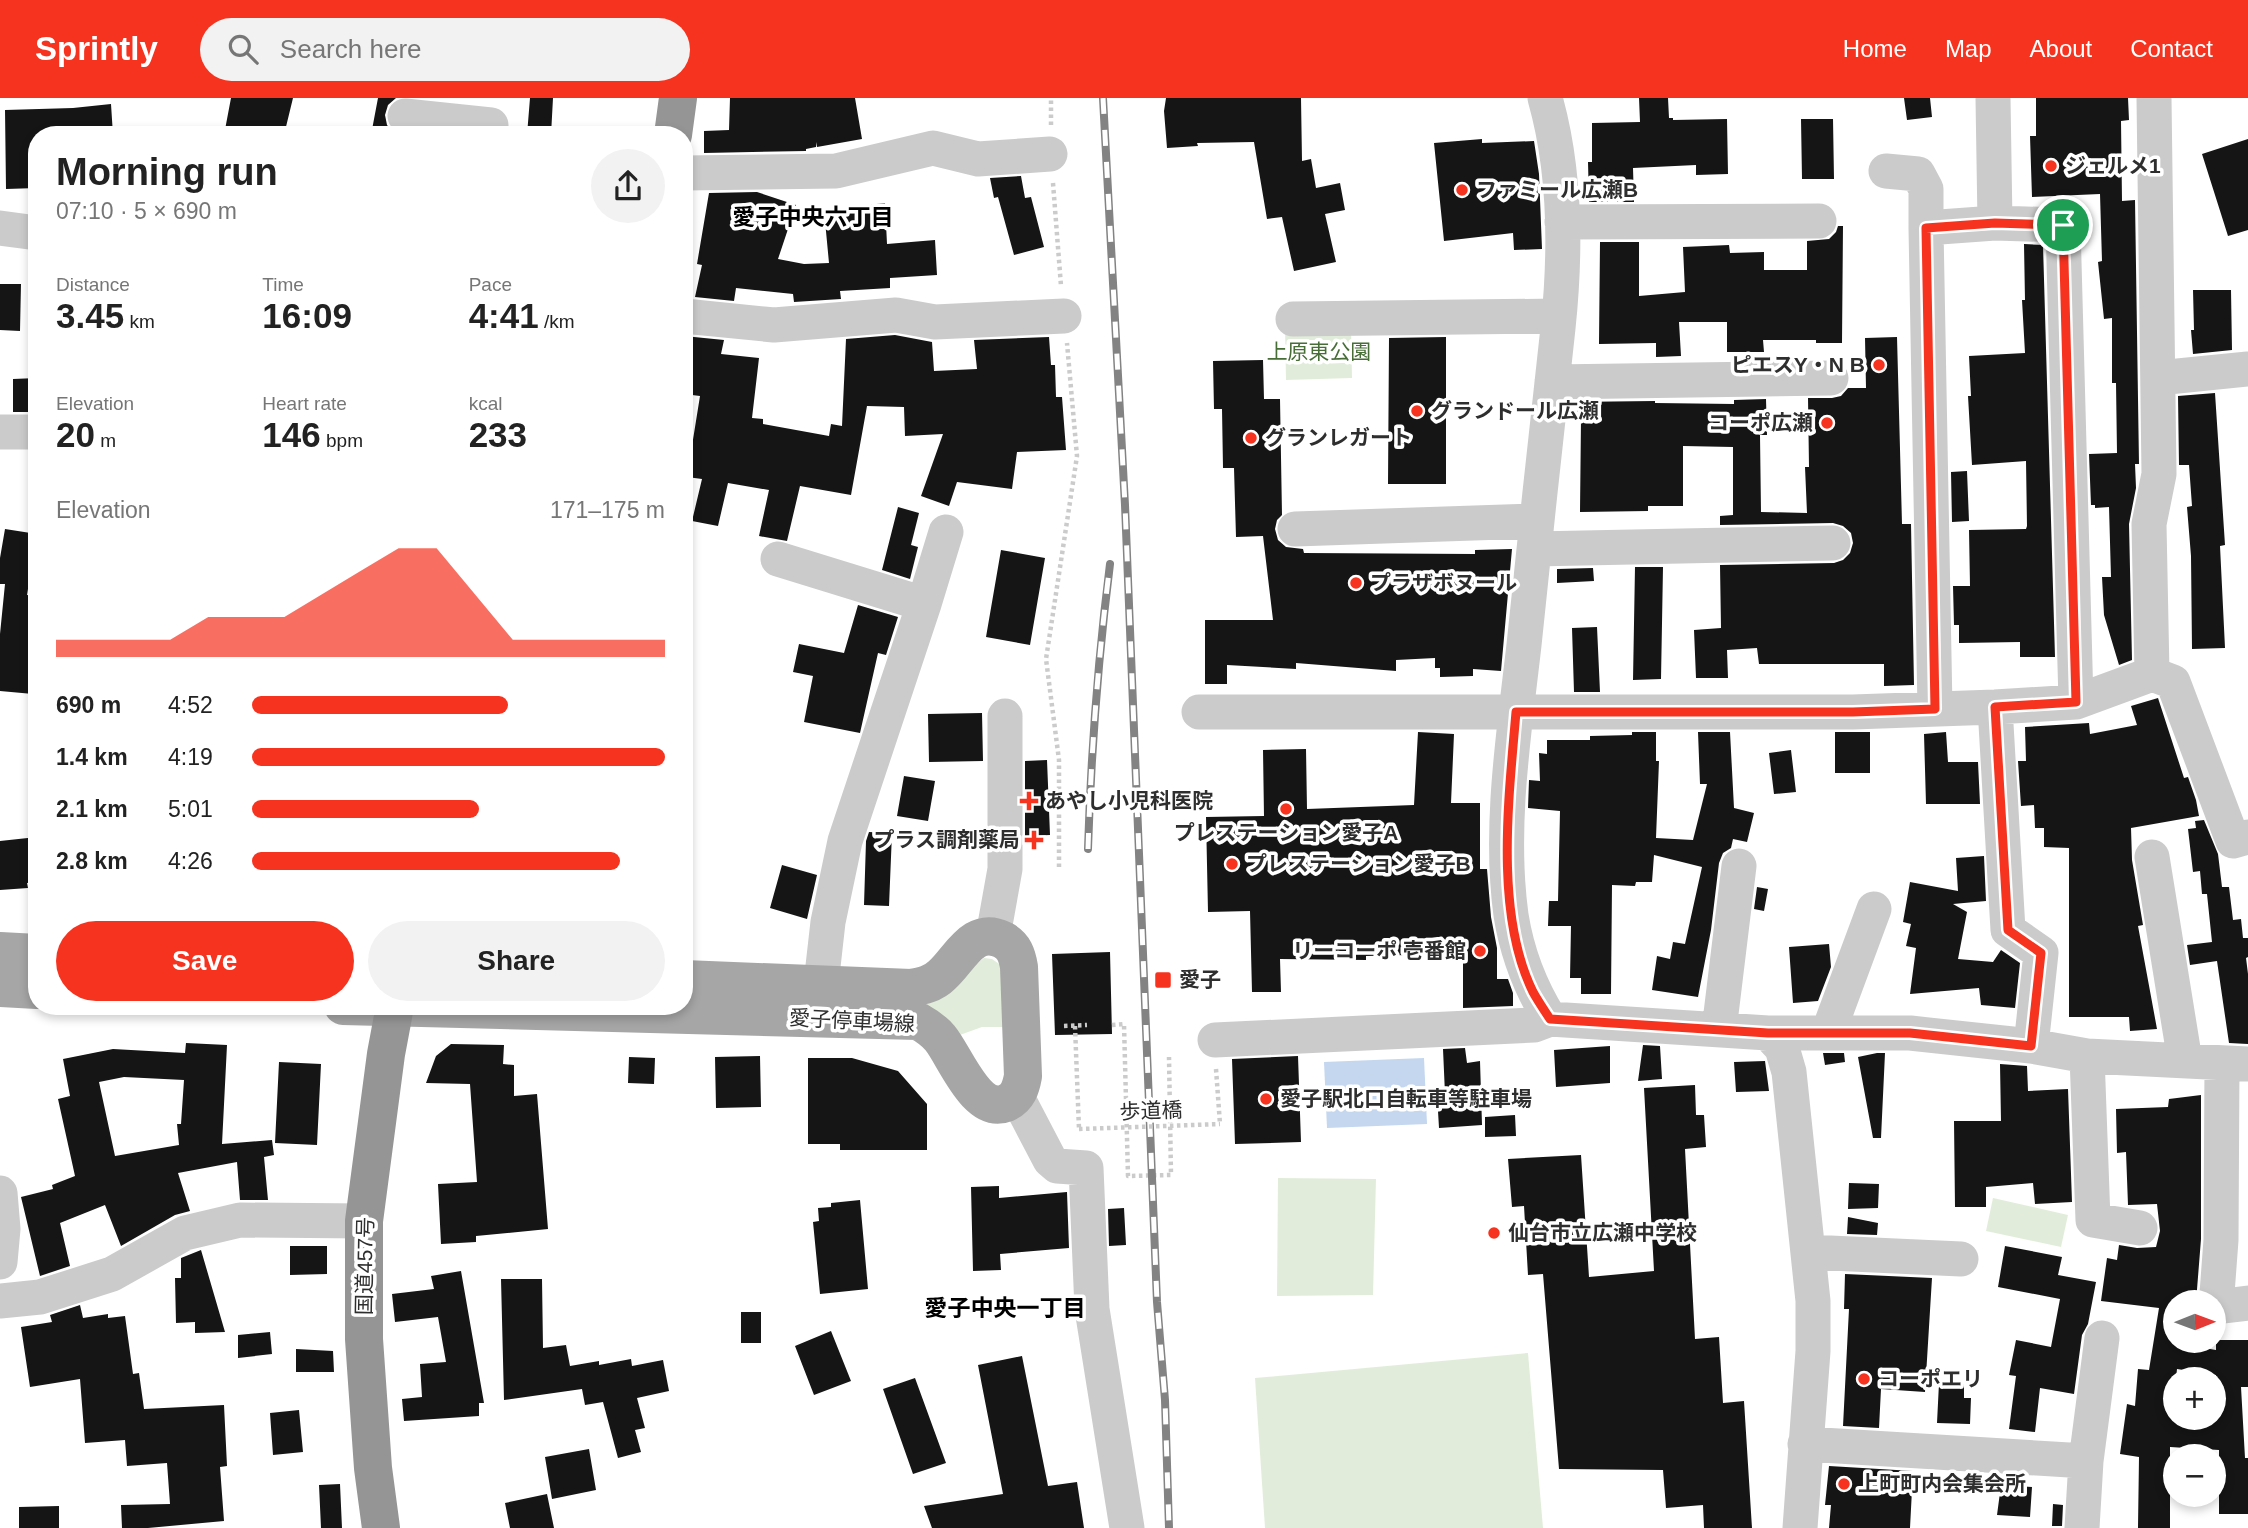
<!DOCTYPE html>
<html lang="en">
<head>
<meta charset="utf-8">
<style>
	body { margin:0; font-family:Helvetica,"Noto Sans JP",sans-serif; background:#f2f2f2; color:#222; height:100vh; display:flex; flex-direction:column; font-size:26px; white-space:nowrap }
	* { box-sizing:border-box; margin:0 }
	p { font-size:23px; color:#767676 }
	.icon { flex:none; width:38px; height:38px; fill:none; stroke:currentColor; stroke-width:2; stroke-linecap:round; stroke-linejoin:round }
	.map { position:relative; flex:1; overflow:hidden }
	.panel { position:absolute; left:28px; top:28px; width:665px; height:889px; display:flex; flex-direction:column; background:#fff; border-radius:28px; box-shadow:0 4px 10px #0003 }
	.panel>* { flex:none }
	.needle { width:46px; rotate:89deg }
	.buttons { position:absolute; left:2163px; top:1192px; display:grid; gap:14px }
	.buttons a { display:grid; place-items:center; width:63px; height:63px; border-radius:50%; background:#fff; box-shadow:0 4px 10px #0003; font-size:35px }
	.pin { position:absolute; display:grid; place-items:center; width:60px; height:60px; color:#fff; margin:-30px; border:4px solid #fff; border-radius:50%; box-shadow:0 2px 7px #0007 }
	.round { display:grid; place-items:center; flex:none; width:74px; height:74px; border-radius:37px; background:#f2f2f2 }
	.head { display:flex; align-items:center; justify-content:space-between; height:119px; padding:0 28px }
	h1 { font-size:38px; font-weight:800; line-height:52px }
	.stats { display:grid; grid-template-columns:repeat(3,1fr); gap:10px; height:119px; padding:7px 28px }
	.stats div { display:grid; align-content:center }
	.stats b { font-size:35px; font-weight:800 }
	.stats small { font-size:19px; font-weight:400 }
	.stats p { font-size:19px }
	.chart { height:196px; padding:14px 28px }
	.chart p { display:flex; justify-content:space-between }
	.chart svg { width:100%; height:126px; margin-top:7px; fill:#f6331f; opacity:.7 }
	.action { display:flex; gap:14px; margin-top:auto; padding:14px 28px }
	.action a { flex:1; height:80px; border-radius:42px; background:#f6331f; color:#fff; font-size:28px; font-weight:800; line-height:80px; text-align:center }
	.action a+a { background:#f2f2f2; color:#222 }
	ul { padding:0 28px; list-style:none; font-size:23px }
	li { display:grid; grid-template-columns:112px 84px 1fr; align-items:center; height:52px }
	li i { height:18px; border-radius:9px; background:#f6331f }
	header { display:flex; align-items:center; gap:42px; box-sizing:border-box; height:98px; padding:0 35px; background:#f6331f; color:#fff }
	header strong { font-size:33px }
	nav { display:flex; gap:38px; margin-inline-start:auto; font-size:24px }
	.search { width:490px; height:63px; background:#f2f2f2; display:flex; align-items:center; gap:18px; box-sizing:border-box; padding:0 24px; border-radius:38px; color:#767676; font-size:26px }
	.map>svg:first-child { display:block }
	.green { fill:#e1edda }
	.water { fill:#c4d7ef }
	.building { fill:#151515; fill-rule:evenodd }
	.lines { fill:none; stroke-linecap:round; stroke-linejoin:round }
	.path { stroke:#cbcbcb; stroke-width:4.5; stroke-dasharray:3.5 3.5; stroke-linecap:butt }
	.minor { stroke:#cbcbcb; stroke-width:35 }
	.major { stroke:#a6a6a6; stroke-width:38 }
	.highway { stroke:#959595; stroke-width:38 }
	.rail-casing { stroke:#838383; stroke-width:8 }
	.rail { stroke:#fff; stroke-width:5; stroke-dasharray:16; stroke-linecap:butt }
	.path-bridge { stroke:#cbcbcb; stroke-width:4.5; stroke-dasharray:3.5 3.5; stroke-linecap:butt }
	.route-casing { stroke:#fff; stroke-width:14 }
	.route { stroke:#f6331f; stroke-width:9 }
	.poi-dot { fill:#f6331f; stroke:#fff; stroke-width:2.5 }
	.labels { text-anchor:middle; stroke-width:7; stroke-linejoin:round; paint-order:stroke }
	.poi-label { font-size:21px; font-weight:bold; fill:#2e2e2e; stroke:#fff; text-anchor:start }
	.park-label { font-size:21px; fill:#476e37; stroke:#fff }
	.street-label { font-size:21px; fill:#2e2e2e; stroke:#fff }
	.neighbourhood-label { font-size:23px; font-weight:bold; fill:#000; stroke:#fff }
</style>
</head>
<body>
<header>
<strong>Sprintly</strong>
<div class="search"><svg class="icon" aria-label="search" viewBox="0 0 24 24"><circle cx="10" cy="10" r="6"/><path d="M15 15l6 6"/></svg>Search here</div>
<nav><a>Home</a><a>Map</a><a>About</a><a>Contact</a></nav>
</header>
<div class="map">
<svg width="2248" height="1430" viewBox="0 0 2248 1430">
	<rect width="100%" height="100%" fill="#fff"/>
	<path class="green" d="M1351,227L1352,280L1286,282L1285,229Z
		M984,860L992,861L1002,868L1003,929H982L957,938L924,906Z
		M1278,1080L1376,1081L1373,1197L1277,1198Z
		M1993,1100L2068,1117L2061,1149L1986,1133Z
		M1528,1255L1543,1430H1265L1255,1280Z"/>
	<path class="water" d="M1424,960L1427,1026L1327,1030L1324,964Z"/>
	<path class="building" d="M231,0H293L284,37H224Z
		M378,0H396L388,7L385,17L387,27L393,34L399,37H371Z
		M530,0H553L551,37H527Z
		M730,0H855L862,41L817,49V44L816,49L806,51V53L704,55V33L729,32Z
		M1166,0H1301L1302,63L1311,61L1316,90L1340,85L1345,112L1325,116L1336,164L1294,173L1282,119L1267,121L1254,44L1197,45L1198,48L1167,50L1164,13Z
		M1639,0H1668L1669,20H1673V22L1727,21L1728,76L1696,77V67L1633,70L1634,104H1589L1588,64H1592V25L1640,24Z
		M1904,0H1930L1932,19L1907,22Z
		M2036,0H2128L2129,22L2121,23L2122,103L2135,102L2139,366H2135L2136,390L2129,426L2132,562L2119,567L2104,517L2102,479H2111L2109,409L2095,410V407H2091L2089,356L2117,355L2116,285H2112V220L2104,221L2098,164L2102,163L2100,96L2032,99L2030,38H2036Z
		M111,6L113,37H37V90L6,91L5,12L73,10Z
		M1801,21H1833L1834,81H1802Z
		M1482,41V45L1534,43L1539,76L1542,151L1514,152L1513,135L1444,143L1434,45Z
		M2248,41V132L2228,138L2202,56Z
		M1021,78L1025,100L1031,99L1044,149L1014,157L998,99L994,100L990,80Z
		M757,94L796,107L778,161L804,166L829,165L824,112L885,105L887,146L935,142L937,177L890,180V190L840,193L841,201L794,204L793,196L736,190L734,203L695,199L702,167L697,166L709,95Z
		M1838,128H1843L1842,245H1816V242H1763L1764,254H1727V224H1679L1681,258L1656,259V245L1599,246L1600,144H1639V198L1685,194L1683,149L1729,147L1730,155L1764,154V172H1807V143L1829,141L1836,134Z
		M2024,146L2043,147L2055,559H2020V544L1959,545V527H1954L1953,488H1970L1969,432L2026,431L2027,428L2026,363L1972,367L1968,298H1971L1969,258L2025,255L2022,202H2025Z
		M0,186H21L20,233L0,232Z
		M2193,192H2231L2232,252L2193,256L2191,232H2194Z
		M895,237L932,244L934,273L977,271L974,242L1049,239L1051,267H1055L1056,299H1062L1066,352L1017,354L1012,391L957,384L949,408L921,398L943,336L905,338L904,309L867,308L851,397L800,388L787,443L759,438L769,392L728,385L718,428L692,423L702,381L687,379L700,298L684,296V238L724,242L721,256L759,260L752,320L763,321V326L829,338L831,326L842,328L846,241Z
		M1446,239V386H1388L1389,240Z
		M1897,239L1902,426H1911L1914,587L1884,588V566H1759L1757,550L1727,552L1728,580H1696L1694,532L1721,530L1720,467L1834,465L1843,462L1850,455L1853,445L1851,435L1843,428L1833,425L1720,427V418L1733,417V349L1683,348V408H1648V413L1580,414L1581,321H1569L1570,304L1655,303V305L1734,306V302L1766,301L1767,337H1760L1761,414L1807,415L1805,369H1809L1808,300H1832L1841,298L1848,290H1866L1865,240Z
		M1263,262L1264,301H1280L1282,417L1277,422L1275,431L1278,442L1286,449L1303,451L1304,455L1475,456V452L1512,451L1501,573L1473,571V578L1440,579V570H1435V560L1396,562V573L1296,565V571L1227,567V586H1205V522H1273L1263,438L1236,439L1234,370H1223L1222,311H1214L1213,263Z
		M37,280V314H13V281Z
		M2215,295L2225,447L2220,448L2225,550L2192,551L2191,458L2187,409L2192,408L2189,367H2179L2178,298Z
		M1967,373L1969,423L1952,424L1951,374Z
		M898,409L919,415L911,447L918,449L910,481L882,472Z
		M5,431L37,436L27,497L37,498V549L33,596L0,593V536L5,486H0V460Z
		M1001,452L1045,460L1030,547L986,539Z
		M1635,469H1663L1661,581L1633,582Z
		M1593,470L1594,483L1557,485V471Z
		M858,507L898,519L886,557L878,555L860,635L804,624L813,578L793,574L799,546L844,555Z
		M1597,529L1600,594H1574L1572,530Z
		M2158,600L2184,680L2188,679L2196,702L2199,718L2131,730L2132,762L2143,827L2138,828L2157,931L2130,933L2129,919H2069V750L2044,749V730H2035L2034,707L2021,708L2018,663H2026L2025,629L2089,625L2090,636L2137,627L2131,608Z
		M982,615L983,663L929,664L928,616Z
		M1418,634L1454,636L1451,705H1480V771H1487L1491,819L1497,850V881H1508L1513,895V908L1463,910V858L1409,857L1366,858V862L1280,861L1281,894H1252L1250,813L1208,814L1206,719L1264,718L1263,652L1306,651L1307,711L1414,707Z
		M1632,634H1656V663H1659L1656,740L1693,742L1707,686H1700L1698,634H1730L1734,710L1754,715L1747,744L1733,741L1731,750L1723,755L1719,765L1711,832L1698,899L1652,892L1657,858L1670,861L1673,844L1685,846L1702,769L1654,757L1652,784H1636L1635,788L1612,787L1611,896H1581V880H1570L1571,828H1548L1549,803H1558L1560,713L1528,710L1529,682L1540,683L1539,655L1547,656V642H1590V638L1632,637Z
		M1835,634H1870V675H1835Z
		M1946,634L1948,664H1978L1980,706H1926L1924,636Z
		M1791,652L1796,694L1774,696L1769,655Z
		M1047,662L1050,737L1025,738V663Z
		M904,678L935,683L928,723L897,718Z
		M2204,722L2218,756L2222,789H2229L2233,822L2241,821L2243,840H2248V859L2246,860L2248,876V946L2229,945L2217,863L2190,867L2187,847L2212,844L2207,796H2202L2200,773L2193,774L2188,731L2196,730L2195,723Z
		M869,734L892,735L889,808L864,807L866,743Z
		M37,739V784L27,785L28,790L0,792V743Z
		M1984,758L1986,803L1953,806L1967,814L1958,861L1993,864L2001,852L2020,865L2015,910L1981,907L1979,890L1910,896L1916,850L1906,848L1911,826L1903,824L1910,784L1958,793L1956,760Z
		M782,767L817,777L807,821L770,810Z
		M1757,789L1768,791L1764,813L1754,811Z
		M1829,846L1831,869L1818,903L1793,905L1789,849Z
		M1110,854L1112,936L1055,937L1052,856Z
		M186,945L227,947L222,1046L272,1042L274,1057L264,1059L268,1102H240L237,1064L178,1075L190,1113L175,1117L121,1148L105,1107L60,1125L70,1168L40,1178L21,1099L53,1091L52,1087L75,1078L58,1001L70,998L63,961L113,951L185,955ZM124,979L184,982L181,1026H177L179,1047L115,1058L99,984Z
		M451,946L504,947L503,966L514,967V998L537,996L548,1131L476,1138V1144L441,1146L438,1086L477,1084L470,986L426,985L436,958Z
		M1643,947L1660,948L1662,981L1638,983Z
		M1610,948V985L1556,989L1554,952Z
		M1465,950L1467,965L1480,963L1482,1027L1439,1030L1437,996H1445L1443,951Z
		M1823,955H1844L1845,964L1825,967Z
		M1877,955H1885L1881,1040H1873L1858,959Z
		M760,958L761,1009L716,1010L715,959Z
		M1298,958L1301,1044L1235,1046L1232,961Z
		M629,959L655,960L654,986L628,985Z
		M808,960H852L898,973L927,1006V1052H840V1046H808Z
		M1765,963L1769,993L1736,994L1734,964Z
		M279,964L321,966L317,1047L275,1045Z
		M2000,966L2027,968L2028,993L2068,991L2072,1104L2035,1106L2033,1085L1986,1089V1109H1955L1954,1023H2001Z
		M1695,987L1696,1017H1704L1706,1049L1685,1051L1695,1241L1719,1239L1723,1305L1744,1303L1752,1430H1704L1703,1407L1666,1410L1663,1372L1559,1371L1543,1176L1528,1177L1524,1108L1512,1109L1508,1061L1581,1057L1589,1179L1654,1173L1644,990Z
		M2201,997V1141L2196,1204H2175V1245L2216,1252V1242H2248V1289H2241L2245,1360H2248V1416H2219V1352L2170,1349V1430H2138L2139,1359L2120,1356L2127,1306L2135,1308L2138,1271L2149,1272L2159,1210L2101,1203L2107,1160L2117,1162L2119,1147L2137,1150L2156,1149L2160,1133L2157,1106L2128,1107L2126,1054L2117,1055L2116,1011L2168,1009L2169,1001ZM2177,1271L2216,1277L2215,1320H2172Z
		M1515,1017L1516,1038L1485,1039V1019Z
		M1849,1085L1879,1086L1878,1110L1848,1111Z
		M999,1088V1100L1067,1094L1069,1150L1000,1156L1001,1172L973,1173L971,1089Z
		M860,1102L868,1191L820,1196L813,1124L819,1123L818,1110L831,1109V1105Z
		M1124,1110L1126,1147L1109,1148L1108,1111Z
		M1848,1119L1878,1125L1877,1137L1847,1136Z
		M290,1148H327V1176L290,1177Z
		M2005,1148L2062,1159L2058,1177L2096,1184L2088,1226L2082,1237L2074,1296L2040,1290L2035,1334L2009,1331L2016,1278L2009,1277L2016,1242L2051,1249L2060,1201L1998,1189Z
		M201,1152L225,1234L195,1235V1224L176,1225L175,1180H181V1160Z
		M461,1173L484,1305H479V1318L404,1323L402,1301L422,1299L420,1266L446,1264L438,1219L395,1224L392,1196L434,1191L431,1178Z
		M1845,1176L1932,1180L1925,1294L1881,1291L1879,1330L1843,1328L1849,1211H1844Z
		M501,1181H542L543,1250L566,1247L570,1268L599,1263V1267L631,1261L632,1268L663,1262L669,1293L637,1300L645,1330L635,1332L641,1354L618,1360L603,1304L585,1307L582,1291L504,1302Z
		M80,1207L83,1220L108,1216V1220L125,1218L133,1276L139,1275L144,1311L224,1307L227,1368L220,1369L224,1423L148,1430H122L121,1407L170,1406L167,1365L127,1368L125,1342L85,1345L80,1281L30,1289L21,1229L52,1224L50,1217Z
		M741,1214H761V1245H741Z
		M831,1233L851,1283L814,1297L795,1248Z
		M270,1234L272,1256L238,1260V1237Z
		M296,1251L333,1253L334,1274H296Z
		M1022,1258L1048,1388L1077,1384L1084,1430H932L924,1408L1003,1396L978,1267Z
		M915,1280L946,1365L913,1376L883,1291Z
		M1939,1285L1964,1286V1300H1971L1970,1326L1937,1325Z
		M299,1312L303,1354L273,1357L270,1315Z
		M589,1351L596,1392L552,1401L545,1359Z
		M1829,1368L1913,1373L1910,1430H1829L1831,1407H1825Z
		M340,1386L342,1430H321L319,1387Z
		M2001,1387L2032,1389L2030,1419L1997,1417Z
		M547,1396L554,1430H510L505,1405Z
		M2053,1406L2063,1407L2062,1428H2052Z
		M59,1408V1430H19V1409Z"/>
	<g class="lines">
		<path class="path" d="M1051,27V0
			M1053,85L1061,188
			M1059,769V662L1046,561L1077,358L1067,245
			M1112,927L1124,926L1128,1078L1171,1077L1169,959
			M1064,928L1087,927
			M1075,928L1079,1031
			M1216,971L1220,1026"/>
		<path class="minor" d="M1545,0C1566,74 1566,154 1558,230C1546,336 1535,441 1524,547C1514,635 1499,729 1511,817C1517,855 1530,889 1550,921L1768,935H1910L2031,948L2087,958L2248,966
			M1993,0L1995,125
			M405,18L491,27L489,37
			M1886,73L1918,76L1926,91V130
			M684,75L836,73L933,50L978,61L1050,56
			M1562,124L1819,123
			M0,130L37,135
			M684,218L774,227L896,217L935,224L1064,218
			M1293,221L1559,218
			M2158,280L2248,271
			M1552,284L1831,280
			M0,334H37
			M1295,431L1537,423
			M1534,451L1833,445
			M778,461L924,506
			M2152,576L2173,584L2233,743L2248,739
			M1995,609L2008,832L2041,855L2031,948
			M1935,611L1926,130L1995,125L2063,127L2076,604
			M1199,614H1853L1995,609L2076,604L2152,576L2149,426L2159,376L2154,0
			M2152,759L2185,963
			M993,838L1005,771V618
			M821,886L828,824L845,743L924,506L946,434
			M1719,932L1739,768
			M1768,935L1782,950L1789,974L1813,1203V1253L1800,1430
			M1828,935L1874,811
			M1215,942L1534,927L1550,921
			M2087,958L2093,1122L2140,1130
			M2222,966L2221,1142L2216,1209L2248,1205
			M1016,997L1050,1062L1057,1068L1086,1070L1092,1211L1127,1430
			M0,1095L3,1131L0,1164
			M1808,1154L1961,1161
			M0,1203L40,1199L112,1176L185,1135L240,1122L364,1123
			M1805,1346L2086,1363L2082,1430
			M2086,1363L2102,1240"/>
		<path class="major" d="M0,853L37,855
			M0,890L37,892
			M343,908L918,923C927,928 934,933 940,940C955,958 976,1017 1006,1005C1018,1000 1021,989 1023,978L1019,869C1017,857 1014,848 1003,842C973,827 960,861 942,877C933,886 922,888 911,890L684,881"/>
		<path class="highway" d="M673,37L678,0
			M381,1430L373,1370L364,1241V1123L386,956L395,908"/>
		<g class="rail-casing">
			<path id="rail" d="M1103,0L1125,407L1157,1204L1165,1302L1169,1430
				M1088,751C1091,655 1098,561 1110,466"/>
		</g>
		<use href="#rail" class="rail"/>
		<path class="path-bridge" d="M1079,1031L1220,1026"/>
	</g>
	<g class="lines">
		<g class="route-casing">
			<path id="route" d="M1995,125L2063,127L2076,604L1995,609L2008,832L2041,855L2031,948L1910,935H1768L1550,921C1544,912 1538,903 1533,894C1494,815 1509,698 1516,614H1853L1935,611L1926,130Z"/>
		</g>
		<use href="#route" class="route"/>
	</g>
	<g class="poi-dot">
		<circle cx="2051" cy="68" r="7"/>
		<circle cx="1462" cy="92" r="7"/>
		<circle cx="1879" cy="267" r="7"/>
		<circle cx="1417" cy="313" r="7"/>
		<circle cx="1827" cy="325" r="7"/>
		<circle cx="1251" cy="340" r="7"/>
		<circle cx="1356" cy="485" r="7"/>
		<path d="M1025.5 692.5h7v7h7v7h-7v7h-7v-7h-7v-7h7z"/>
		<circle cx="1286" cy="711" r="7"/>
		<path d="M1030.5 731.5h7v7h7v7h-7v7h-7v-7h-7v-7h7z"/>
		<circle cx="1232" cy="766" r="7"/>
		<circle cx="1480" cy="853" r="7"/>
		<rect x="1154" y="873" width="18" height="18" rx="3.5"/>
		<circle cx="1266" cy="1001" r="7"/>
		<circle cx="1494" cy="1135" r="7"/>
		<circle cx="1864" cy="1281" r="7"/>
		<circle cx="1844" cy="1386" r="7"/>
	</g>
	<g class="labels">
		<g class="poi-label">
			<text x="2065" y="75">ジェルメ1</text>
			<text x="1476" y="99">ファミール広瀬B</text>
			<text x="1865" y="274" text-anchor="end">ピエスY・N B</text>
			<text x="1431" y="320">グランドール広瀬</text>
			<text x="1813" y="332" text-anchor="end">コーポ広瀬</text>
			<text x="1265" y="347">グランレガート</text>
			<text x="1370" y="492">プラザボヌール</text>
			<text x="1045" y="710">あやし小児科医院</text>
			<text x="1286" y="742" text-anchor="middle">プレステーション愛子A</text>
			<text x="1020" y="749" text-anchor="end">プラス調剤薬局</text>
			<text x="1246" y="773">プレステーション愛子B</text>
			<text x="1466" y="860" text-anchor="end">リーコーポ 壱番館</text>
			<text x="1179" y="889">愛子</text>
			<text x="1280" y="1008">愛子駅北口自転車等駐車場</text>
			<text x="1508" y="1142">仙台市立広瀬中学校</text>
			<text x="1878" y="1288">コーポエリ</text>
			<text x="1858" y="1393">上町町内会集会所</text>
		</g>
		<g class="park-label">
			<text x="1319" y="261">上原東公園</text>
		</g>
		<g class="street-label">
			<text transform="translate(852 923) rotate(3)" y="7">愛子停車場線</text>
			<text transform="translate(1151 1013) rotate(-2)" y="7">歩道橋</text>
			<text transform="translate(365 1168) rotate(-89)" y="7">国道457号</text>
		</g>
		<g class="neighbourhood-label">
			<text x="813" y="127">愛子中央六丁目</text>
			<text x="1005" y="1218">愛子中央一丁目</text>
		</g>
	</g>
</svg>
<div class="buttons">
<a><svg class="needle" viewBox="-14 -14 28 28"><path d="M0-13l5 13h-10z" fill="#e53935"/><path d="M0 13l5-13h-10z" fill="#767676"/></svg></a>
<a>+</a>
<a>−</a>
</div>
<div class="pin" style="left:2063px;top:127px;background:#1e9e55"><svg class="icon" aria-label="arrive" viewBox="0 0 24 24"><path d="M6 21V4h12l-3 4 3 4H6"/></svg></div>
<section class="panel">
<div class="head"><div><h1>Morning run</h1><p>07:10 · 5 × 690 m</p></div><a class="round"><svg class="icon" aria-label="share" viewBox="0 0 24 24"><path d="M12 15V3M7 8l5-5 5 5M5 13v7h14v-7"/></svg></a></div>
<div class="stats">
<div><p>Distance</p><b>3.45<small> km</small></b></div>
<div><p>Time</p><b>16:09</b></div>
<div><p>Pace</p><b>4:41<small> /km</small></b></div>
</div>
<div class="stats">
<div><p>Elevation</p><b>20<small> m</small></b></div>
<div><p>Heart rate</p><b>146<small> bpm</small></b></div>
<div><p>kcal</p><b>233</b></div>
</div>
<div class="chart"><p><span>Elevation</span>171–175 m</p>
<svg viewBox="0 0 160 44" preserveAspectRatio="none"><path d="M0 44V38L10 38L20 38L30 38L40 30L50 30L60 30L70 22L80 14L90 6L100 6L110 22L120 38L130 38L140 38L150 38L160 38V44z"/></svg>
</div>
<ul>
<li><b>690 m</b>4:52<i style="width:62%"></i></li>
<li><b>1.4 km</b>4:19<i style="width:100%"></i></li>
<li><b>2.1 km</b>5:01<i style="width:55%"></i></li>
<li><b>2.8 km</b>4:26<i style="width:89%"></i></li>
</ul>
<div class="action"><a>Save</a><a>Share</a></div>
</section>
</div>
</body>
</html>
